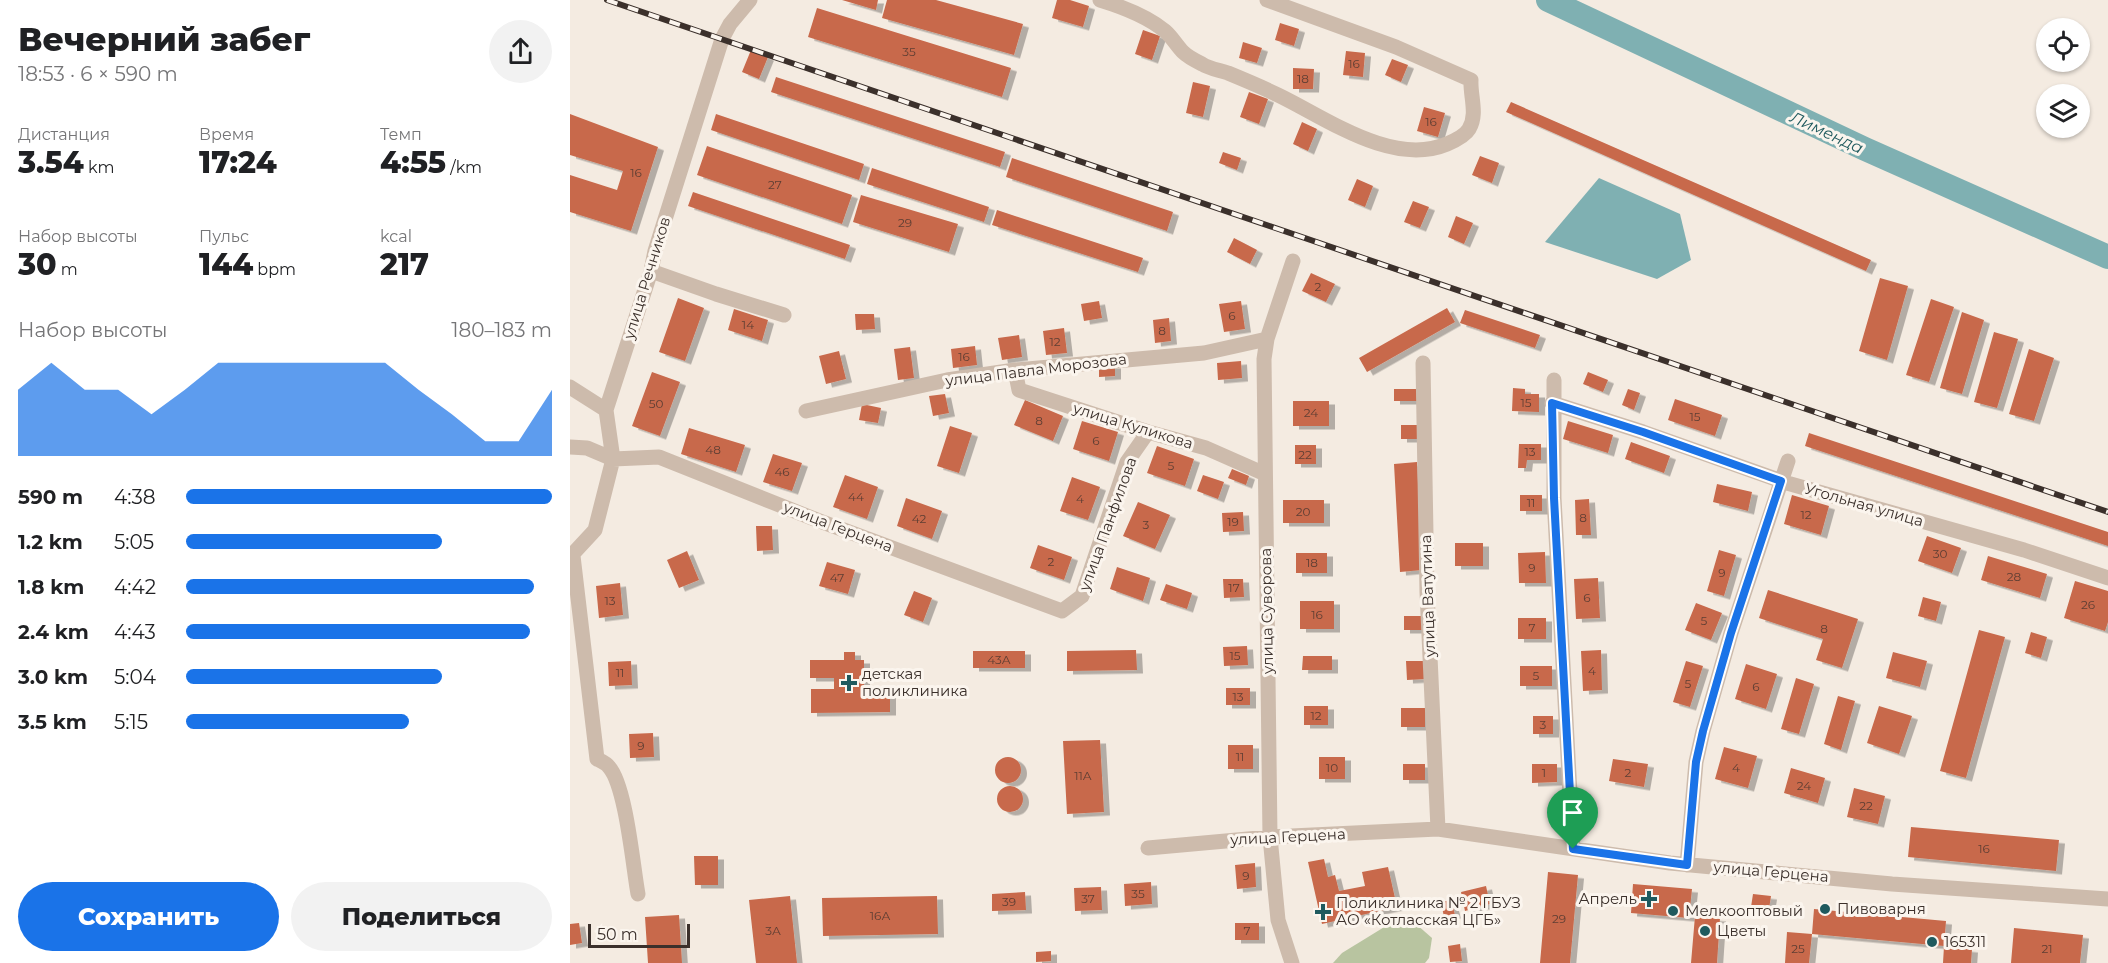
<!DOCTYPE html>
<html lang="ru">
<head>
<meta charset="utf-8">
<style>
	body { margin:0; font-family:Montserrat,sans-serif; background:#f2f2f2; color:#202124; height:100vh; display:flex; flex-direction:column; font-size:22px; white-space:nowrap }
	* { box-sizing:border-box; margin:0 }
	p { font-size:20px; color:#757577 }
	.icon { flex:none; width:33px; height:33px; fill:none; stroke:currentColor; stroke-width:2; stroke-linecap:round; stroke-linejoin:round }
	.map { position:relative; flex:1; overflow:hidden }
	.panel { display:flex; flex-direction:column; background:#fff; width:570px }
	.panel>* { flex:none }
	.tools { position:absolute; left:1466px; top:18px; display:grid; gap:12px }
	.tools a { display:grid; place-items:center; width:54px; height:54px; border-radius:50%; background:#fff; box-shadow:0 2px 4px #0004; font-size:30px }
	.scale { position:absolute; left:18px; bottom:15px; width:102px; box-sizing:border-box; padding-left:6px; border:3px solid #3b302b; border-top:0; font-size:16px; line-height:21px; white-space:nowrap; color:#3b302b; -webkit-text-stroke:4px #fbf5ee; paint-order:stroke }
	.pin { position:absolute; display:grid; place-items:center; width:51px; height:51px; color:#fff; margin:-62px -26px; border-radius:50% 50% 50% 0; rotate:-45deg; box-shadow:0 0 6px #0007 }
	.pin .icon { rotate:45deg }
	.round { display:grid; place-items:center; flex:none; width:63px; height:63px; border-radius:32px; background:#f2f2f2 }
	.overview { display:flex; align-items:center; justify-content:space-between; height:102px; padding:0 18px }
	h1 { font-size:33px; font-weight:800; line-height:45px }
	.figures { display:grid; grid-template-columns:repeat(3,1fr); gap:9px; height:102px; padding:6px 18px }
	.figures div { display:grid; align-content:center }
	.figures b { font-size:30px; font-weight:800 }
	.figures small { font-size:16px; font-weight:400 }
	.figures p { font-size:16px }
	.chart { height:168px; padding:12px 18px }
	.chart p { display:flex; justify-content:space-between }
	.chart svg { width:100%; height:108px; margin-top:6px; fill:#1a73e8; opacity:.7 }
	.primary-button { display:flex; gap:12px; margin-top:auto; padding:12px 18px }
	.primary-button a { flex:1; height:69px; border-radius:36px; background:#1a73e8; color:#fff; font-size:24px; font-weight:800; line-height:69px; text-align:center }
	.primary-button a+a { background:#f2f2f2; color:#202124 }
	ul { padding:0 18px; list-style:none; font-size:20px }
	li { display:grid; grid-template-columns:96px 72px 1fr; align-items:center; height:45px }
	li i { height:15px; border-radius:8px; background:#1a73e8 }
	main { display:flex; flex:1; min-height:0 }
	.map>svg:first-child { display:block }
	.green { fill:#b8c4a0 }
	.water { fill:#7fb0b2 }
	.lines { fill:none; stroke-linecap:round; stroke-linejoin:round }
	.river { stroke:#7fb0b2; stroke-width:24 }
	.building { fill:#c8694b; filter:url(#shadow) }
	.street { stroke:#cdbbac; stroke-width:15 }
	.rail-casing { stroke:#3b302b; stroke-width:6 }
	.rail { stroke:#fbf5ee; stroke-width:4; stroke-dasharray:11; stroke-linecap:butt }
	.route-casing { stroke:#fff; stroke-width:12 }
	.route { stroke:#1a73e8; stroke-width:8 }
	.poi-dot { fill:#1f5a5e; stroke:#fbf5ee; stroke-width:2 }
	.labels { text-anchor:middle; stroke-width:6; stroke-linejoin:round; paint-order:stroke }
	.number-label { font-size:12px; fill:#5e3e33 }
	.street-label { font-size:15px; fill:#3b302b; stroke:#fbf5ee }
	.poi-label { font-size:15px; fill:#3b302b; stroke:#fbf5ee; text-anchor:start }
	.water-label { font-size:16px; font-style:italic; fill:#1f5a5e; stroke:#fbf5ee }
</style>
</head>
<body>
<main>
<section class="panel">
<div class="overview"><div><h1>Вечерний забег</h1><p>18:53 · 6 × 590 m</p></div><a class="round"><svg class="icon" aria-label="share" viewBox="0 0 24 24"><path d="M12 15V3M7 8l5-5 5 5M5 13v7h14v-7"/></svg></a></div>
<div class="figures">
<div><p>Дистанция</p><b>3.54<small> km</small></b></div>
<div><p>Время</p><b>17:24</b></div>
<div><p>Темп</p><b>4:55<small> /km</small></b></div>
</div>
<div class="figures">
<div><p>Набор высоты</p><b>30<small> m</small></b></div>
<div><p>Пульс</p><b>144<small> bpm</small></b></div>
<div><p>kcal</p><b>217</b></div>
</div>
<div class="chart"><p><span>Набор высоты</span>180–183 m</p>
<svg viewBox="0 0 160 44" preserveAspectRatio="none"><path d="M0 44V17L10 6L20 17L30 17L40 27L50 17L60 6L70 6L80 6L90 6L100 6L110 6L120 17L130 27L140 38L150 38L160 17V44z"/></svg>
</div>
<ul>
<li><b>590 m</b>4:38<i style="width:100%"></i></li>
<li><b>1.2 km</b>5:05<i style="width:70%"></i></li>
<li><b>1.8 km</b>4:42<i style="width:95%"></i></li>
<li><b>2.4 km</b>4:43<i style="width:94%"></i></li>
<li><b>3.0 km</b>5:04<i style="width:70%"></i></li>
<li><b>3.5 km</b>5:15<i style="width:61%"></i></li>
</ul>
<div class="primary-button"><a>Сохранить</a><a>Поделиться</a></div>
</section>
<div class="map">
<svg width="1538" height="963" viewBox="0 0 1538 963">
	<defs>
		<filter id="shadow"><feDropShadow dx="6" dy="3.5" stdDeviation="0" flood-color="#0004"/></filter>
	</defs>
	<rect width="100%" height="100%" fill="#f4ebe1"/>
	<path class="green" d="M829,918L846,924L862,938L859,958L855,963H763L772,953Z"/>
	<path class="water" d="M1029,178L1110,214L1121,260L1087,279L975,242Z"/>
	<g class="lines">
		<path class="river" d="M978,0L1295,149L1538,257"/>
	</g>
	<path class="building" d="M272,0H308L306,10Z
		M317,0H366L453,24L444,55L312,18Z
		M487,0H500L519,6L513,27L482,18Z
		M247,8L441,68L432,97L238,37Z
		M710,23L729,29L724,46L705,40Z
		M573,30L590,36L582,60L565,54Z
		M673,42L692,48L687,63L669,58Z
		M181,50L198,57L189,79L172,72Z
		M776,51L795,53L793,77L773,75Z
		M822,59L838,65L831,82L815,75Z
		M723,68L744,69L743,89H723Z
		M206,77L435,152L430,167L201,92Z
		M623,82L640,86L633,117L616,113Z
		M679,92L698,99L689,124L670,117Z
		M941,102L1301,260L1296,271L936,112Z
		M854,107L875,113L868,137L847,131Z
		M0,114L88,147L61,231L0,212V175L47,190L53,171L0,155Z
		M146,114L294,164L289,180L141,130Z
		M732,122L747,129L738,151L723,144Z
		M137,146L282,195L272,224L127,175Z
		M653,152L671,158L667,170L649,163Z
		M910,156L929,163L922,183L902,175Z
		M442,158L603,212L597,231L436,177Z
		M302,168L419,207L414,222L297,184Z
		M787,179L803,186L795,207L778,200Z
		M123,192L280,245L275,259L118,206Z
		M291,195L388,224L379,252L283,222Z
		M843,201L859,207L850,228L834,222Z
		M427,210L573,258L568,272L422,225Z
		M886,216L903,223L894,244L878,237Z
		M664,238L687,250L680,264L657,252Z
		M741,273L765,284L756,302L732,291Z
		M1310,278L1338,286L1317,360L1289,351Z
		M108,298L134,308L115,361L89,352Z
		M1361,299L1384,307L1359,382L1336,375Z
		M529,301L532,318L514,321L511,304Z
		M671,301L675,329L654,332L649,304Z
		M877,308L885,322L797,372L789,358Z
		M164,309L198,320L192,341L158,330Z
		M895,310L970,335L965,348L890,323Z
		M1392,312L1414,320L1392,394L1370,388Z
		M285,314H304L305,329L286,330Z
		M599,318L601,341L585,343L583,320Z
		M494,328L497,353L476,355L473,331Z
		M1424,332L1448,339L1427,408L1404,402Z
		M449,335L452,357L432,360L428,338Z
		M405,346L407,365L383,368L381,349Z
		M340,347L344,378L328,380L324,349Z
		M1459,349L1484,358L1464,421L1439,414Z
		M269,351L276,379L256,384L249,356Z
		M671,361L672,378L648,380L647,363Z
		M529,365H545V376L529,377Z
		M82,372L110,382L90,436L62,426Z
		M1018,372L1038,380L1033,392L1013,384Z
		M943,388L955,389V394H969V412L942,411Z
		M824,389H846L847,401H824Z
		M1058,389L1070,393L1064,410L1052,405Z
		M375,394L379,413L363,416L359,396Z
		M1105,399L1152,415L1145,436L1098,420Z
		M455,400L493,416L483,441L444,425Z
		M723,401H759V426H723Z
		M292,404L311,408L308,423L289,420Z
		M512,421L548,432L539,461L503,449Z
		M998,421L1043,435L1038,453L993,439Z
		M831,425H848L849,439H831Z
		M380,426L402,433L389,473L367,466Z
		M119,428L175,445L166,472L111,454Z
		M1239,433L1538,532V546L1235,446Z
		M1061,442L1100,456L1094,473L1055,459Z
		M949,444H971V460H957L956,468H948Z
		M725,445H746V464H725Z
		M587,446L624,459L615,486L577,473Z
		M203,454L232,463L222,491L193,482Z
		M847,462L852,570L830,572L824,464Z
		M662,469L679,476L676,485L658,478Z
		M275,475L308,487L297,519L263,507Z
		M633,475L654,482L648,499L627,491Z
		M502,477L530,487L518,520L490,511Z
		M1147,484L1182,492L1178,511L1143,502Z
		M950,495H972V511H950Z
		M1222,495L1259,506L1251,535L1214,524Z
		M336,498L372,511L362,539L327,526Z
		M1019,499L1021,535H1006L1005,500Z
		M713,500H754V523H713Z
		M568,502L600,515L585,549L553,536Z
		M673,512L674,531L653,532L652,513Z
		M186,526H202L203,550L187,551Z
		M1357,536L1391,548L1382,573L1348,561Z
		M885,543H913V566H885Z
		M468,545L502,557L494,580L460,568Z
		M1149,550L1166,555L1154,596L1137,591Z
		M117,551L129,580L109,588L97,560Z
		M975,552L976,583H949L948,553Z
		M726,553H757V573H726Z
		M1418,556L1477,574L1470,598L1411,580Z
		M257,562L285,570L278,594L249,586Z
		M547,567L580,578L573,601L540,589Z
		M1028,578L1030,618L1006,619L1004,579Z
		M653,579H673L674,597L654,598Z
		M1505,581L1538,591V622L1535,631L1494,618Z
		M50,583L53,615L29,618L26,586Z
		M596,584L622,593L617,609L590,600Z
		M1198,590L1288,619L1272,668L1246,660L1253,639L1189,618Z
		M344,591L362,598L353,622L334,615Z
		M1353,597L1371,602L1366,621L1348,616Z
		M730,601H764V629H730Z
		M1126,603L1152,613L1141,640L1115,630Z
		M834,616H854V630H834Z
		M948,618H976V639H948Z
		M1409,630L1435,637L1396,778L1370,771Z
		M1461,632L1477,637L1471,658L1455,653Z
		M677,646L678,665L654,666L653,647Z
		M566,650L567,670L497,671V651Z
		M1031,650L1032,690L1013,691L1011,651Z
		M403,651H455V668H403Z
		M274,652H285V660H294V692H320V712L241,713V689H264V678H240V660H274Z
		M1323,652L1357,661L1350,687L1316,678Z
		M733,656H762V670H732Z
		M61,661L62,685L39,686L38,662Z
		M836,661H854L855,679L837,680Z
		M1116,661L1133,666L1120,707L1103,702Z
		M1176,664L1207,674L1196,709L1165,699Z
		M950,666H982V686H950Z
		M1226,678L1244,684L1229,734L1211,729Z
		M656,688H680V705H656Z
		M1268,696L1285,701L1271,750L1254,744Z
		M734,706H758V725H734Z
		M1309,706L1342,716L1329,754L1297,743Z
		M831,708H855V727H831Z
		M963,716H983V734H963Z
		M83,733L84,757L60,758L59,734Z
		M530,740L534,812L497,814L493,741Z
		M658,745H683V769H658Z
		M1154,747L1187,756L1178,788L1145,779Z
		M749,757H775V779H749Z
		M425 770a13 13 0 1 1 26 0a13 13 0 1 1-26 0Z
		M1043,759L1078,764L1074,787L1039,781Z
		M833,764H855V780H833Z
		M962,764H987V782L962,783Z
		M1221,768L1255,778L1248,803L1214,793Z
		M427 799a13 13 0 1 1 26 0a13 13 0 1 1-26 0Z
		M1284,788L1315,796L1308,824L1277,817Z
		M1341,827L1489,840L1486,871L1338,857Z
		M124,856H148V885H125Z
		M754,859L758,877L765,875L769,891L795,886L792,872L818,867L827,907L752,924L738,862Z
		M685,863L686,887L667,889L665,865Z
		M978,872L1008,875L1000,963H970Z
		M581,882L582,904L555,906L554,884Z
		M1063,884L1122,889L1119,918L1061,913Z
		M916,886L920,904L895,911L891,892Z
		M531,887L532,910L505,911L504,888Z
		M455,892L456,910L422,911V894Z
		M1183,894L1201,896L1199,909L1181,907Z
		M220,896L227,963H186L179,900Z
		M367,896L368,934L253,936L252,898Z
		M881,900L885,915L874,917L871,902Z
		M1244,909L1376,921L1374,946L1242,934Z
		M109,915L112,963H78L75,917Z
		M1125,916L1150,918L1147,963H1121Z
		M9,923L12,943L0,945V924Z
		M665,923H689V940H665Z
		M1444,928L1513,935L1510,963H1441Z
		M1217,932L1242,934L1239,963H1215Z
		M890,944L892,961L880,962L878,946Z
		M1374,946L1402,949L1401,963H1373Z
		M481,951V961L466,962V952Z"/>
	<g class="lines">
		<path class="street" d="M530,0C553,7 577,16 595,31C602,37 607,46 613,52C618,57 626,61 632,64C640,69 649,70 658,73C675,80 692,87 708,95C756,118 822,167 877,144C884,141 895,136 899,129C908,114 900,96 901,80L826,47L697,0
			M81,271L146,294L214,315
			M853,363L857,592L868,829
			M445,370L449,390L578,432L636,448L695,474
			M984,380V498L1003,849
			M0,387L36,410
			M982,403L1073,432L1217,483L1454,550L1538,578
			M236,411L377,380L445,370L634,353L697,339
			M0,447L17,448L43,459L89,457L247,520L492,611L512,596L557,462L578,432
			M3,556L27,759C31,761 36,763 39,767C56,786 63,867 68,894
			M0,557L25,530L43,459L36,410L81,271L85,251L152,39L160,24L180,0
			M578,848L700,837L868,829L1100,863L1322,884L1538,899
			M1117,865L1126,762L1133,731L1161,633L1218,461
			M722,963L708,920L700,837L694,359L697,339L723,261"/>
		<g class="rail-casing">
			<path id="rail" d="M37,0L1538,512"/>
		</g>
		<use href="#rail" class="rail"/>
	</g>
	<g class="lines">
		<g class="route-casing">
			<path id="route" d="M982,403L1073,432L1211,481L1161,633L1133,731L1126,762L1117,865L1003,849L984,498Z"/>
		</g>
		<use href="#route" class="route"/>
	</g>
	<g class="poi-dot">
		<path d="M276 674h6v6h6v6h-6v6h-6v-6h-6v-6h6z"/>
		<path d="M1076 890h6v6h6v6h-6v6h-6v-6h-6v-6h6z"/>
		<circle cx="1255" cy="909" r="6"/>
		<circle cx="1103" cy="911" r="6"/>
		<path d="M750 903h6v6h6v6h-6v6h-6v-6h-6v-6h6z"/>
		<circle cx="1135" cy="931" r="6"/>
		<circle cx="1362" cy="942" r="6"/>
	</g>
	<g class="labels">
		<g class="number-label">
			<text x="339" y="56">35</text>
			<text x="784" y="68">16</text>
			<text x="733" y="83">18</text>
			<text x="861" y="126">16</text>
			<text x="66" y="177">16</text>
			<text x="205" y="189">27</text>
			<text x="335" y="227">29</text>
			<text x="748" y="291">2</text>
			<text x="662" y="320">6</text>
			<text x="178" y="329">14</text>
			<text x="592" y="335">8</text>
			<text x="485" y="346">12</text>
			<text x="394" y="361">16</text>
			<text x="956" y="407">15</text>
			<text x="86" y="408">50</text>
			<text x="741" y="417">24</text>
			<text x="1125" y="421">15</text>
			<text x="469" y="425">8</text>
			<text x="526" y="445">6</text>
			<text x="143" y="454">48</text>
			<text x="960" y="456">13</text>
			<text x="735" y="459">22</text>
			<text x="601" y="470">5</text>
			<text x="212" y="476">46</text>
			<text x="286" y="501">44</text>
			<text x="510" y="503">4</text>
			<text x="961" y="507">11</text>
			<text x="733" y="516">20</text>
			<text x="1236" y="519">12</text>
			<text x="1013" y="522">8</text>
			<text x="349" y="523">42</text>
			<text x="663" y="526">19</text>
			<text x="576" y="529">3</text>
			<text x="1370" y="558">30</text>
			<text x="481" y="566">2</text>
			<text x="742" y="567">18</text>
			<text x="962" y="572">9</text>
			<text x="1152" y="577">9</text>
			<text x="1444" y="581">28</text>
			<text x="267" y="582">47</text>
			<text x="664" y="592">17</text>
			<text x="1017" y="602">6</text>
			<text x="40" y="605">13</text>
			<text x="1518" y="609">26</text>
			<text x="747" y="619">16</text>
			<text x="1134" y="625">5</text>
			<text x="962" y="632">7</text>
			<text x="1254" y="633">8</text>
			<text x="665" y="660">15</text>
			<text x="429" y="664">43А</text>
			<text x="1022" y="675">4</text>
			<text x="50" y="677">11</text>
			<text x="966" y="680">5</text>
			<text x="1118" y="688">5</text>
			<text x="1186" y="691">6</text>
			<text x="668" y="701">13</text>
			<text x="746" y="720">12</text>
			<text x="973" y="729">3</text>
			<text x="71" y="750">9</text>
			<text x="670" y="761">11</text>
			<text x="762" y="772">10</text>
			<text x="1166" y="772">4</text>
			<text x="974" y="777">1</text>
			<text x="1058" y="777">2</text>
			<text x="513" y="780">11А</text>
			<text x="1234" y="790">24</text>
			<text x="1296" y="810">22</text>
			<text x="1414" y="853">16</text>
			<text x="676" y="880">9</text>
			<text x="568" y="898">35</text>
			<text x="518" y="903">37</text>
			<text x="439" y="906">39</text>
			<text x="310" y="920">16А</text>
			<text x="989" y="923">29</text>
			<text x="203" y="935">3А</text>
			<text x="677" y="935">7</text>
			<text x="1228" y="953">25</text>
			<text x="1477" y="953">21</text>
		</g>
		<g class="street-label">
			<text transform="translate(77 278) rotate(-73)" y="5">улица Речников</text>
			<text transform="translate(466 370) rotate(-7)" y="5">улица Павла Морозова</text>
			<text transform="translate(563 426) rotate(17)" y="5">улица Куликова</text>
			<text transform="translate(1294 505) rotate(16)" y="5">Угольная улица</text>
			<text transform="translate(538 524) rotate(-70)" y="5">улица Панфилова</text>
			<text transform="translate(268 527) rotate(21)" y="5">улица Герцена</text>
			<text transform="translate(858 596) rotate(-92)" y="5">улица Ватутина</text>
			<text transform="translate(697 611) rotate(-91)" y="5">улица Суворова</text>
			<text transform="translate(718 837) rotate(-3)" y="5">улица Герцена</text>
			<text transform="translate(1201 872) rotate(5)" y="5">улица Герцена</text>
		</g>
		<g class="poi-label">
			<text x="292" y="679">детская<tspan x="292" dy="17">поликлиника</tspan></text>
			<text x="1067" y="904" text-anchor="end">Апрель</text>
			<text x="766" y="908">Поликлиника № 2 ГБУЗ<tspan x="766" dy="17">АО «Котласская ЦГБ»</tspan></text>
			<text x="1267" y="914">Пивоварня</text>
			<text x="1115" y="916">Мелкооптовый</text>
			<text x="1147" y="936">Цветы</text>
			<text x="1374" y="947">165311</text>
		</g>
		<g class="water-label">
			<text transform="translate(1257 132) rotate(25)" y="6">Лименда</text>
		</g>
	</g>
</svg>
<div class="tools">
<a><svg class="icon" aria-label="locate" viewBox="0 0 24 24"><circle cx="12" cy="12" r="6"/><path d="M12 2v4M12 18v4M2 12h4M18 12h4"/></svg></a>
<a><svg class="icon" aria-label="layers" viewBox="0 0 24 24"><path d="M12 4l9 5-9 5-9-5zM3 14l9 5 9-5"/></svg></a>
</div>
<div class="scale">50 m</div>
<div class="pin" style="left:1003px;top:849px;background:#1e9e55"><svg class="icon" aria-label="arrive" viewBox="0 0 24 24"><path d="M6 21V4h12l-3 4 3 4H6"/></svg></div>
</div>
</main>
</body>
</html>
